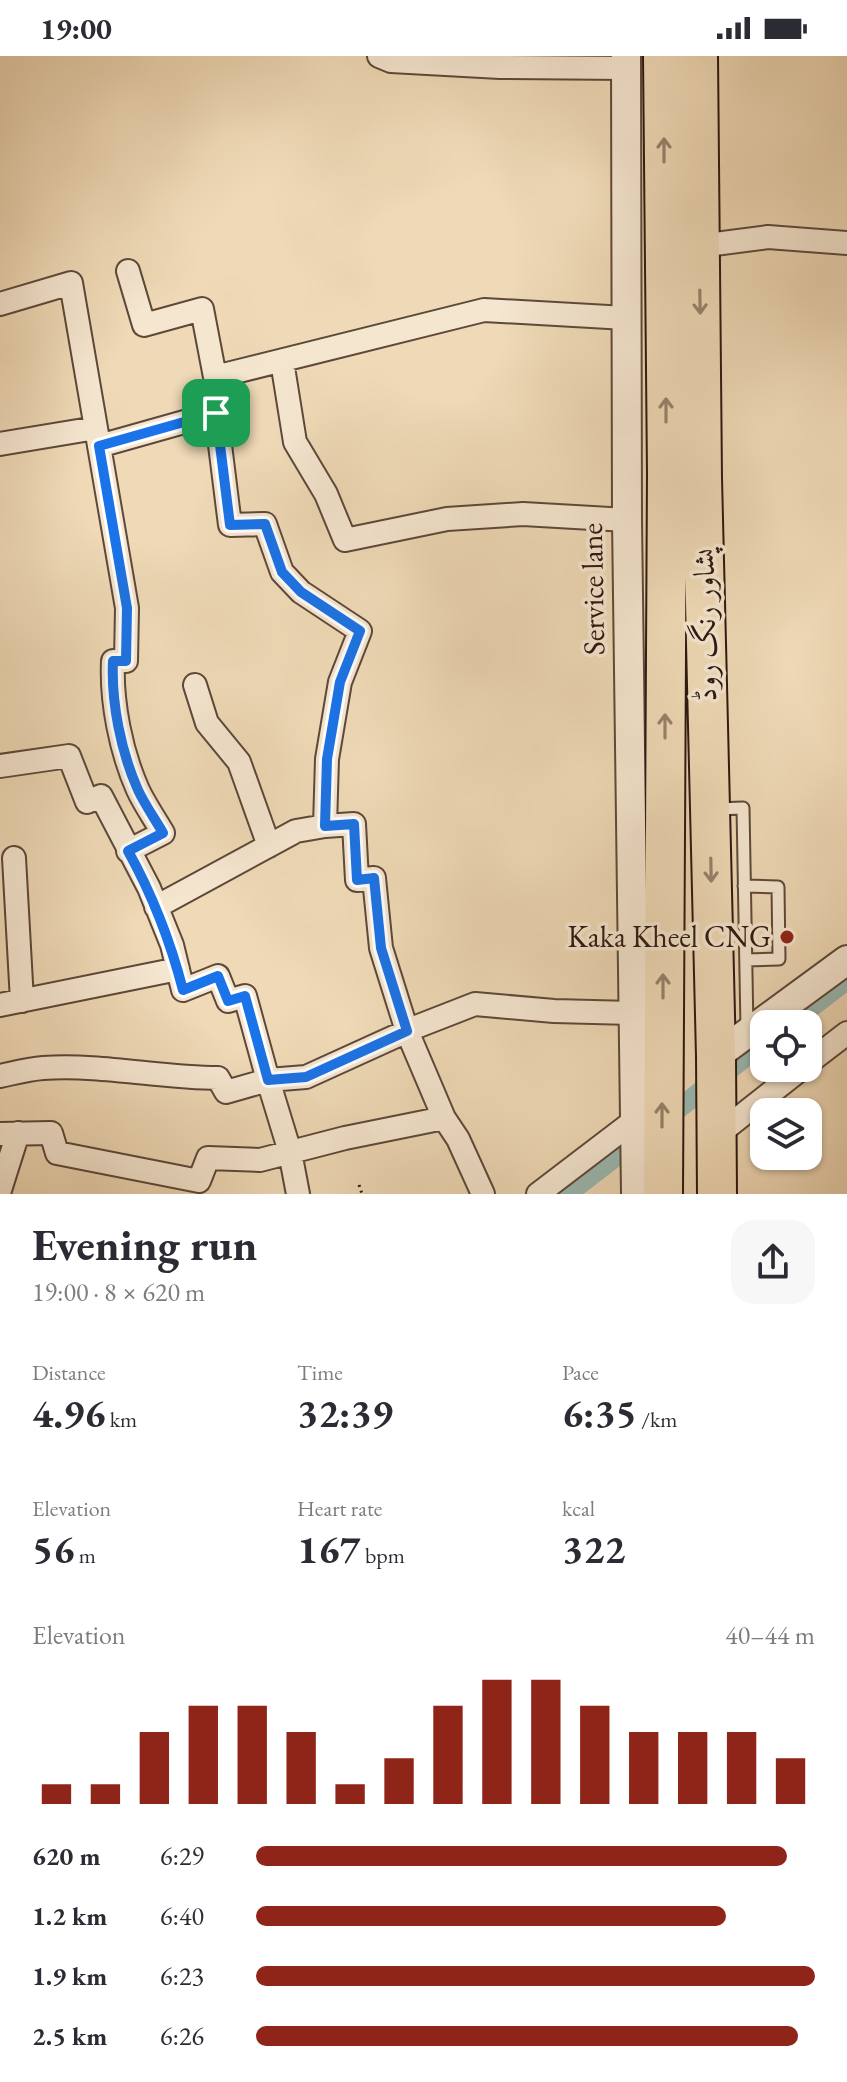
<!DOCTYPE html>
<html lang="en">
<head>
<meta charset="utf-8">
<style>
	body { margin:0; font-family:"EB Garamond",Amiri,serif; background:#f7f7f7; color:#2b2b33; height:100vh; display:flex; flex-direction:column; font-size:30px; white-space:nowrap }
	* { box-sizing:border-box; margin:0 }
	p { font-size:26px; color:#7c7c81 }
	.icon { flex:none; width:44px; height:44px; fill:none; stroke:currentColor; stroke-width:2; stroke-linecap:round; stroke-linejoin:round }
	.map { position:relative; height:1138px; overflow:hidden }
	.drawer { display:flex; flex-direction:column; background:#fff; flex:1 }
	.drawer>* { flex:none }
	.controls { position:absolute; left:750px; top:954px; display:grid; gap:16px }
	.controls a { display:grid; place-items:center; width:72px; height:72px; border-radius:16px; background:#fff; box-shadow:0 2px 6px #0004; font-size:40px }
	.pin { position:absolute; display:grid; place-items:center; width:68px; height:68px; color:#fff; margin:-34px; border-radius:16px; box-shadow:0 4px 12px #0006 }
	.round { display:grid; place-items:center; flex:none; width:84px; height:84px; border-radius:24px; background:#f7f7f7 }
	.overview { display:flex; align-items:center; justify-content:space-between; height:136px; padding:0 32px }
	h1 { font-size:44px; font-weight:700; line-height:60px }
	.stats { display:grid; grid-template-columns:repeat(3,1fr); gap:12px; height:136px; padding:8px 32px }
	.stats div { display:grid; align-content:center }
	.stats b { font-size:40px; font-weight:700 }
	.stats small { font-size:22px; font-weight:400 }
	.stats p { font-size:22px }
	.chart { height:224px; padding:16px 32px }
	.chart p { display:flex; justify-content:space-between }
	.chart svg { width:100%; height:144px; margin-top:8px; stroke:#8f2418; stroke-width:6 }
	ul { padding:0 32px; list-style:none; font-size:26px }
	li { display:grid; grid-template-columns:128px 96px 1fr; align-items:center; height:60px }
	li i { height:20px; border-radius:10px; background:#8f2418 }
	.status { display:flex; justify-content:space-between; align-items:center; height:56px; padding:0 40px; background:#fff; direction:ltr }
	.status svg { height:22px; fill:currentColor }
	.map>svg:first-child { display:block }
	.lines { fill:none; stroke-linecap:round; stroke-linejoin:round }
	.canal { stroke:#9ab9b3; stroke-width:20 }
	.service-casing { stroke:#5d483a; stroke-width:15 }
	.minor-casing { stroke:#5d483a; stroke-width:26 }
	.tertiary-casing { stroke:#5d483a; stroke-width:32 }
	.trunk-casing { stroke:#2c1710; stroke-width:42 }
	.path { stroke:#2c1710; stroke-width:3; stroke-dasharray:2 4; stroke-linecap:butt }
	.service { stroke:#f5e6d0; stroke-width:11 }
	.minor { stroke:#f5e6d0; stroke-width:22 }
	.tertiary { stroke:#f5e6d0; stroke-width:28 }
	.trunk { stroke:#efd9b6; stroke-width:38 }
	.oneway { stroke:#97826b }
	.route-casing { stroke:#fff; stroke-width:16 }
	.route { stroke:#1a73e8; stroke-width:10 }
	.poi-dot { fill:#8f2418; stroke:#f5e6d0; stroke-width:3 }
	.labels { text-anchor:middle; stroke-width:7; stroke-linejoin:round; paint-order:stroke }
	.street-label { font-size:30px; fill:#2c1710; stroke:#f5e6d0 }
	.poi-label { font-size:30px; fill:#2c1710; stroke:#f5e6d0; text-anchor:end }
</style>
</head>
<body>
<div class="status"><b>19:00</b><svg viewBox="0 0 49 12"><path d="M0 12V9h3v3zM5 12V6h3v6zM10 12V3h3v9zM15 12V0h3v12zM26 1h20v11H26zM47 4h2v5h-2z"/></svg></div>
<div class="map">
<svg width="847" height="1138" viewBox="0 0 847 1138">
	<rect width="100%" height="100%" fill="#efd9b6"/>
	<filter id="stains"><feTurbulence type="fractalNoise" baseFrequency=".0025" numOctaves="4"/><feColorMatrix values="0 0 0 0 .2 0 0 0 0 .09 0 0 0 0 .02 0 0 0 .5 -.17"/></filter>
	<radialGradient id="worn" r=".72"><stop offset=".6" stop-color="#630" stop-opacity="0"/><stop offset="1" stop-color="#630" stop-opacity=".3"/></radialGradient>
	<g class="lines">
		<path class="canal" d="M789,968L847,924
			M567,1138L764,987"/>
		<g class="service-casing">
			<path id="service" d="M716,753L743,752L747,973
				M744,830L778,831L779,903L746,904"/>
		</g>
		<g class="minor-casing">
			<path id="minor" d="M379,0L391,5L500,11L627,12
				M700,190L768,181L847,187
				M128,215L144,269L202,253L215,321L484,254L626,262
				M0,248L71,227L127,552L126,605H113C111,646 121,696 138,734C145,749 155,763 163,777L128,795
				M282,305L295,386L326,438L345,484L447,463L523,458L627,464
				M0,388L96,372
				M99,390L216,357L230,469L265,468L282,516L301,536L360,575L340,626L327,703L325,770L354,768L357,824L374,822L381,892L407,975L444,1062L458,1083L483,1138
				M195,629L207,667L239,706L269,790
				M0,710L69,700L87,746L101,740L149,832L172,889L183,934L218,920L228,945L245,940L268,1024L306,1021L416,971L475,948L554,955L632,957
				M14,802L22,945
				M156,851L296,775L325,770
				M0,949L178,913
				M808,1007L847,977
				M0,1020C14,1017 29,1013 43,1012C102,1008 160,1022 218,1022L226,1036L268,1024L290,1096L298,1138
				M0,1078L51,1077L57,1097L199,1125L208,1102L260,1104L345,1082L444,1062
				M716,1080L802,1012
				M0,1134L18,1077
				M538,1138L635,1064"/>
		</g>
		<g class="tertiary-casing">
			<path id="tertiary" d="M626,0L627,464L636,1138
				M716,1000L847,904"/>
		</g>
		<g class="trunk-casing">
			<path id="trunk" d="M663,0L667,418L663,1138
				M698,0L702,422L716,1000L717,1138"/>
		</g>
		<path class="path" d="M359,1129L362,1138"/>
		<use href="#service" class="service"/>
		<use href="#minor" class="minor"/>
		<use href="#tertiary" class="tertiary"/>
		<use href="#trunk" class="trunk"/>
	</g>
	<defs><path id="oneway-shaft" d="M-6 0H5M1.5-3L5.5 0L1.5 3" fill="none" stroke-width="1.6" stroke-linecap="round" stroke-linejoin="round" transform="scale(2)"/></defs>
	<g class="oneway">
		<use href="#oneway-shaft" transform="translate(664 94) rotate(-90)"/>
		<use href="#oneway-shaft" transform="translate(700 246) rotate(89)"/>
		<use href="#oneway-shaft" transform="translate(666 354) rotate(-90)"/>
		<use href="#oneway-shaft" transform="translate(665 670) rotate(-90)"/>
		<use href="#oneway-shaft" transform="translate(711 814) rotate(89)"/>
		<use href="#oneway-shaft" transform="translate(663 930) rotate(-90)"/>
		<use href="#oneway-shaft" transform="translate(662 1059) rotate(-90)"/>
	</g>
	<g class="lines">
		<g class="route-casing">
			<path id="route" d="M216,357L230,469L265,468L282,516L301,536L360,575L340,626L327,703L325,770L354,768L357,824L374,822L381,892L407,975L306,1021L268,1024L245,940L228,945L218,920L183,934C170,884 153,840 128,795L163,777C155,763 145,749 138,734C121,696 111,646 113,605H126L127,552L99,390Z"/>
		</g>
		<use href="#route" class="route"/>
	</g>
	<circle class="poi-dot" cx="787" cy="881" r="8"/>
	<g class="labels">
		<g class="street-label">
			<text transform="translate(593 533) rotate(-91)" y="10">Service lane</text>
			<text transform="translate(705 569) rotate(-91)" y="10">پشاور رنگ روڈ</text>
		</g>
		<g class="poi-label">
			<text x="771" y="891">Kaka Kheel CNG</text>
		</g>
	</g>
	<rect width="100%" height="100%" filter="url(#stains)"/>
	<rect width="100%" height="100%" fill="url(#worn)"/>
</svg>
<div class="controls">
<a><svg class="icon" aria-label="locate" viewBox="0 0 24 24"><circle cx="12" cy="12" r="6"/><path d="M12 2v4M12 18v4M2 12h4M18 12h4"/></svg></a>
<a><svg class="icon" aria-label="layers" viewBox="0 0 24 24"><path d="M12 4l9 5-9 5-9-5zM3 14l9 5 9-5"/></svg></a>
</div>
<div class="pin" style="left:216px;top:357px;background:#1e9e55"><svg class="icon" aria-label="arrive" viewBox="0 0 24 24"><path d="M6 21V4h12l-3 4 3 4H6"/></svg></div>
</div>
<section class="drawer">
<div class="overview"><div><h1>Evening run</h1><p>19:00 · 8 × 620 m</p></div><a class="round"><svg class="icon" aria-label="share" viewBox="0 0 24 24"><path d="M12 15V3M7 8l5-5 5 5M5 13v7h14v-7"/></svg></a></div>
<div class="stats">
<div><p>Distance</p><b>4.96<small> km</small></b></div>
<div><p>Time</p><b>32:39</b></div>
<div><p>Pace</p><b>6:35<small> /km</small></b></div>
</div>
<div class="stats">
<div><p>Elevation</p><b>56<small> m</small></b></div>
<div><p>Heart rate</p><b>167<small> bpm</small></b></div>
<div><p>kcal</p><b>322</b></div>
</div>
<div class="chart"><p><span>Elevation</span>40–44 m</p>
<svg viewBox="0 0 160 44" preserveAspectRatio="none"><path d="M5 44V38M15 44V38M25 44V22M35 44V14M45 44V14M55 44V22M65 44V38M75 44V30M85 44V14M95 44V6M105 44V6M115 44V14M125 44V22M135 44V22M145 44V22M155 44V30"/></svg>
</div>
<ul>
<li><b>620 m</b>6:29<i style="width:95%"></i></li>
<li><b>1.2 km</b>6:40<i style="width:84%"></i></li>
<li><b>1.9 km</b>6:23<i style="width:100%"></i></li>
<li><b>2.5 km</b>6:26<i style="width:97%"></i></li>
</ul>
</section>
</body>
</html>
